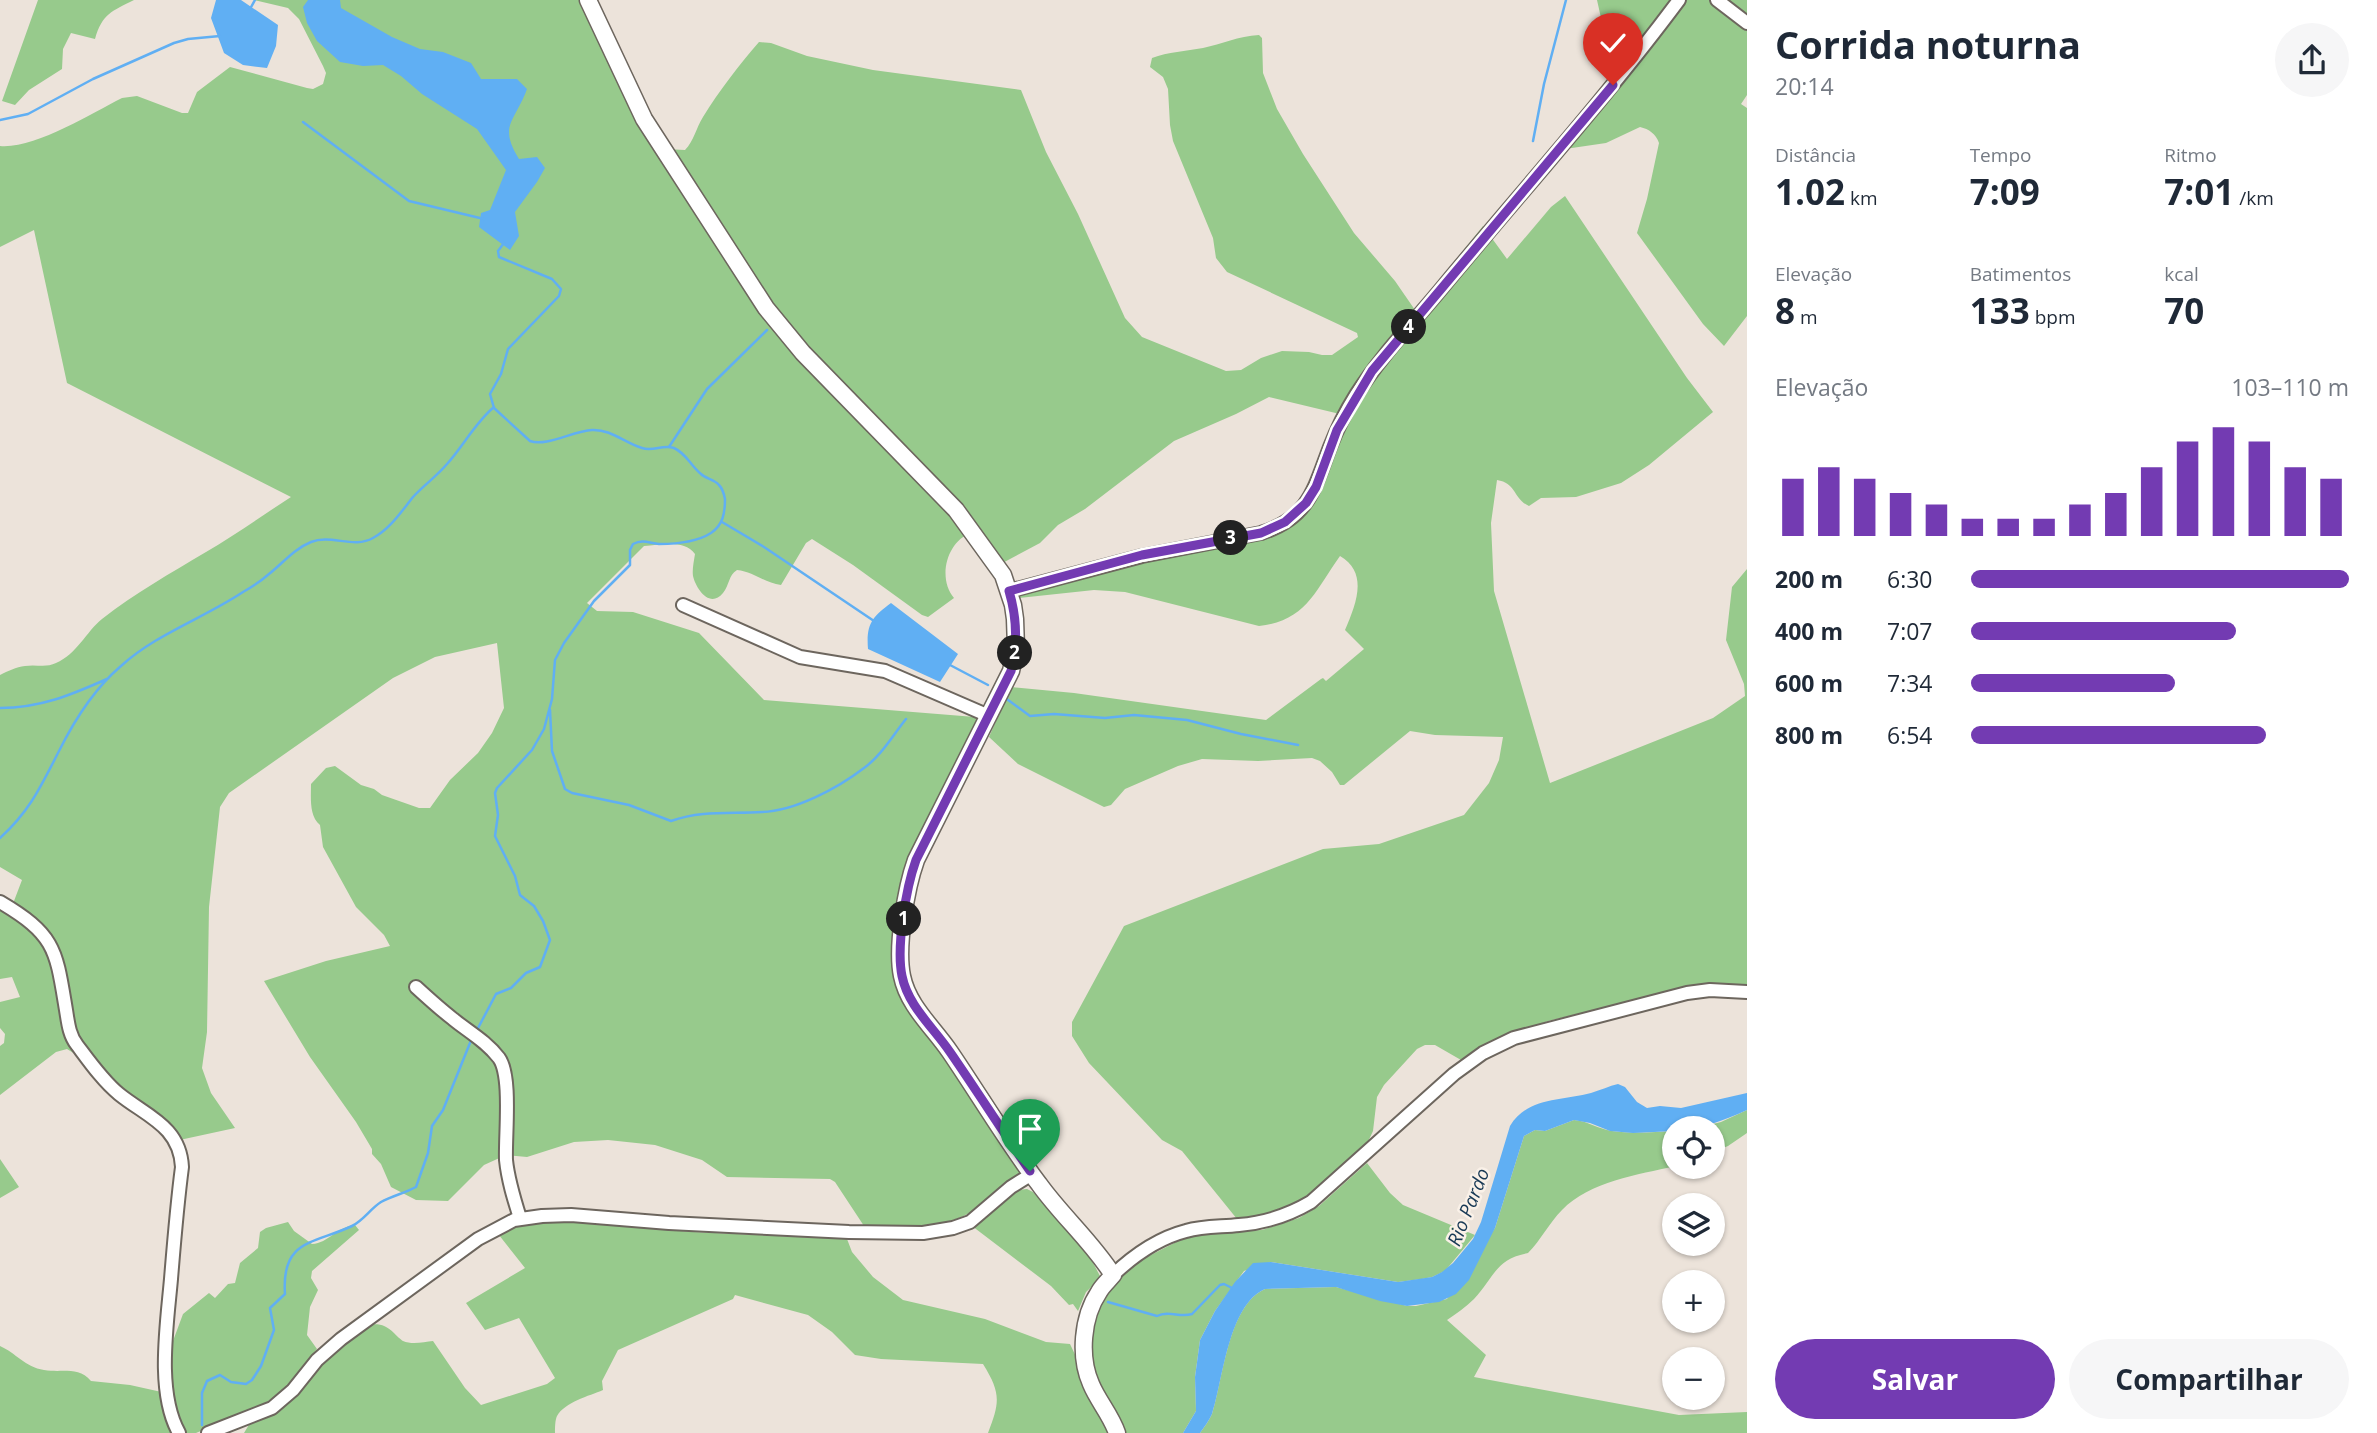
<!DOCTYPE html>
<html lang="pt">
<head>
<meta charset="utf-8">
<style>
	body { margin:0; font-family:"Open Sans",sans-serif; background:#f6f6f7; color:#1f2937; height:100vh; display:flex; flex-direction:column; font-size:26px; white-space:nowrap }
	* { box-sizing:border-box; margin:0 }
	p { font-size:23px; color:#747a83 }
	.icon { flex:none; width:38px; height:38px; fill:none; stroke:currentColor; stroke-width:2; stroke-linecap:round; stroke-linejoin:round }
	.map { position:relative; flex:1; overflow:hidden }
	.details { display:flex; flex-direction:column; background:#fff; width:630px }
	.details>* { flex:none }
	.buttons { position:absolute; left:1662px; top:1116px; display:grid; gap:14px }
	.buttons a { display:grid; place-items:center; width:63px; height:63px; border-radius:50%; background:#fff; box-shadow:0 2px 5px #0004; font-size:35px }
	.pin { position:absolute; display:grid; place-items:center; width:60px; height:60px; color:#fff; margin:-72px -30px; border-radius:50% 50% 50% 0; rotate:-45deg; box-shadow:0 0 7px #0007 }
	.pin .icon { rotate:45deg }
	.km { position:absolute; width:35px; height:35px; margin:-18px; border-radius:50%; background:#222; color:#fff; font-size:19px; line-height:35px; text-align:center }
	.round { display:grid; place-items:center; flex:none; width:74px; height:74px; border-radius:37px; background:#f6f6f7 }
	.head { display:flex; align-items:center; justify-content:space-between; height:119px; padding:0 28px }
	h1 { font-size:38px; font-weight:700; line-height:52px }
	.figures { display:grid; grid-template-columns:repeat(3,1fr); gap:10px; height:119px; padding:7px 28px }
	.figures div { display:grid; align-content:center }
	.figures b { font-size:35px; font-weight:700 }
	.figures small { font-size:19px; font-weight:400 }
	.figures p { font-size:19px }
	.chart { height:196px; padding:14px 28px }
	.chart p { display:flex; justify-content:space-between }
	.chart svg { width:100%; height:126px; margin-top:7px; stroke:#733bb2; stroke-width:6 }
	.cta { display:flex; gap:14px; margin-top:auto; padding:14px 28px }
	.cta a { flex:1; height:80px; border-radius:42px; background:#733bb2; color:#fff; font-size:28px; font-weight:700; line-height:80px; text-align:center }
	.cta a+a { background:#f6f6f7; color:#1f2937 }
	ul { padding:0 28px; list-style:none; font-size:23px }
	li { display:grid; grid-template-columns:112px 84px 1fr; align-items:center; height:52px }
	li i { height:18px; border-radius:9px; background:#733bb2 }
	main { display:flex; flex:1; min-height:0 }
	.map>svg:first-child { display:block }
	.green { fill:#97ca8c }
	.water { fill:#60aff3 }
	.lines { fill:none; stroke-linecap:round; stroke-linejoin:round }
	.stream { stroke:#60aff3; stroke-width:2.5 }
	.minor-casing { stroke:#6d665e; stroke-width:16 }
	.major-casing { stroke:#6d665e; stroke-width:19 }
	.minor { stroke:#fff; stroke-width:12 }
	.major { stroke:#fff; stroke-width:16 }
	.route-casing { stroke:#fff; stroke-width:14 }
	.route { stroke:#733bb2; stroke-width:9 }
	.labels { text-anchor:middle; stroke-width:5; stroke-linejoin:round; paint-order:stroke }
	.water-label { font-size:19px; font-style:italic; fill:#183955; stroke:#faf1e8 }
</style>
</head>
<body>
<main>
<div class="map">
<svg width="1747" height="1433" viewBox="0 0 1747 1433">
	<rect width="100%" height="100%" fill="#ece3da"/>
	<path class="green" d="M38,0H134C112,11 102,14 95,39L71,33L63,49L62,69L29,90L15,105L2,101Z
		M254,0H585L665,149L685,150C694,141 696,128 703,117C719,91 739,65 759,42L771,43L807,56L873,70L1021,90L1046,152L1078,214L1125,318L1142,337L1226,371L1241,370L1261,358L1282,351L1309,352L1322,355H1332L1358,337L1357,333L1227,272L1216,258L1213,238L1173,141L1170,125L1168,89L1163,77L1150,67L1152,58C1168,52 1186,51 1203,48C1222,44 1238,36 1259,35L1262,38L1263,73L1277,109L1303,154L1354,233L1395,281L1415,310L1483,226L1507,259L1551,207L1565,196L1687,378L1713,412L1649,465L1621,483L1576,497L1541,498L1529,506C1513,499 1517,483 1497,480L1491,523L1494,591L1550,783L1713,718L1745,696L1744,684L1726,640L1732,587L1747,569V986L1708,984L1687,988L1548,1021L1508,1036L1461,1060L1435,1045H1425L1417,1049L1384,1085L1377,1097L1373,1131L1366,1146L1303,1202L1260,1217L1237,1219L1182,1151L1162,1140L1089,1063L1072,1036V1022L1124,926L1323,849L1379,844L1464,815L1489,783L1499,760L1503,737L1435,735L1410,731L1344,785H1340L1332,772L1320,761L1312,758L1258,761L1202,759L1178,766L1125,789L1111,805L1104,807L1018,764L989,737L1011,687L1074,693L1266,720L1321,679L1323,678L1326,681L1364,649L1345,630C1356,604 1369,573 1340,556C1315,591 1306,621 1259,626L1125,592L1094,590L1019,598L1017,594L1110,565L1261,537L1307,505L1344,415L1269,397L1236,414L1174,441L1085,509L1058,525L1040,543L995,567L971,533C947,541 937,578 954,598L928,617L922,615L853,565L812,539L806,543L781,585C765,583 754,572 737,570C728,576 730,584 723,593C710,609 696,589 693,576C692,569 694,561 695,554C684,539 661,545 644,546L587,603L597,611L633,612L699,633L764,700L975,717L977,720L958,761L912,879L903,974L1038,1179L1017,1176L1013,1178C998,1187 987,1203 971,1212C939,1231 899,1226 864,1226L835,1182L830,1179L727,1177L702,1160L655,1145L608,1140L574,1142L527,1157L506,1155L484,1165L448,1201L416,1200L391,1187L381,1164L372,1154V1149L356,1122L310,1057L264,981L326,961L390,946L384,935L356,907L323,847L320,825C309,816 311,798 311,784L326,768L335,766L361,785L374,789L382,795L419,808H430L450,780L478,753L492,733L504,708L497,643L435,657L393,678L229,793L220,807L209,907L207,1032L202,1068L211,1093L235,1128L175,1141L80,1057L67,1049L56,1052L0,1095V1046L4,1043L5,1034L0,1028V1002L20,997L12,977L0,979V902L7,906L14,901L22,880L0,867V675C8,671 16,667 25,666C36,664 46,668 56,663C77,654 86,632 102,619C135,593 171,573 206,552C235,535 263,515 291,497L67,383L34,230L0,247V146C35,149 90,114 122,98L137,96L182,113H188L197,92L230,67L307,88L313,89L323,84L326,73L323,66L299,19L288,8Z
		M1597,0H1747V95L1741,104L1747,108V316L1724,346L1703,324L1637,233L1647,199L1659,143C1656,134 1649,129 1640,127L1606,143L1565,149L1620,72L1605,36Z
		M1747,1110V1133L1728,1146L1713,1152V1129H1693L1721,1122Z
		M1574,1120C1588,1121 1598,1129 1612,1131C1633,1134 1654,1132 1675,1131V1166C1638,1175 1590,1181 1562,1210C1549,1223 1541,1240 1528,1253C1495,1259 1494,1278 1474,1299C1466,1307 1456,1314 1447,1320L1486,1355L1474,1377L1679,1415L1747,1412V1433H1200C1204,1427 1209,1421 1212,1414C1223,1380 1228,1305 1265,1289L1336,1287L1407,1306H1416L1447,1299L1495,1228L1524,1136L1535,1130L1545,1131Z
		M0,1159L19,1187L0,1198Z
		M1367,1163L1390,1193L1403,1205L1475,1235L1445,1271L1432,1277L1422,1279L1398,1282L1271,1262L1244,1271L1215,1311L1200,1340L1195,1377L1196,1411L1183,1433H1125L1090,1369V1324L1112,1281L1145,1258L1188,1236L1207,1232L1262,1230L1299,1218L1319,1206Z
		M1027,1189L1033,1192L1089,1255L1101,1278L1086,1292L1078,1311L1073,1304L1069,1305L1051,1286L972,1226L1018,1190Z
		M545,1219L693,1232L847,1239L852,1252L873,1277L903,1300L985,1319L1046,1342L1070,1344L1112,1433H988C1000,1402 1001,1393 983,1364L881,1359L855,1355L832,1332L808,1315L735,1295L733,1299L618,1350L602,1381L603,1390C589,1396 565,1402 557,1416C555,1420 555,1428 555,1433H244L250,1423L362,1326C376,1323 384,1323 394,1333C396,1335 401,1340 403,1341C412,1345 424,1342 433,1341L465,1388L481,1405L547,1384L555,1378L519,1318L485,1330L466,1303L525,1268L495,1230Z
		M288,1222L294,1231L312,1244C329,1243 336,1227 355,1225L359,1230L312,1271L311,1278L318,1290L310,1307L307,1335L317,1349L286,1387L276,1396L260,1406L196,1433H0V1346C16,1353 25,1367 44,1370C62,1373 78,1366 91,1381L130,1385L166,1393L170,1349L183,1314L209,1293L215,1298L228,1284L235,1283L240,1263L258,1248L260,1232L266,1228Z"/>
	<path class="water" d="M216,0H241L278,25L276,46L267,68L243,65L224,53L211,18Z
		M308,0H340L341,8L392,37L420,49L443,52L471,63L481,79H517L527,89C515,122 498,125 519,159L537,157L545,168L537,182L515,212L519,236L510,250L479,227L481,213L490,210L506,170L477,129L422,94L401,76L383,65L363,66L340,62L317,41L307,23L303,7Z
		M891,603L958,654L940,682L868,649C866,624 872,617 891,603Z
		M1618,1084L1625,1087L1637,1102L1647,1108L1660,1106L1681,1108L1747,1093V1110C1723,1121 1702,1129 1675,1129V1131L1633,1133L1610,1131L1590,1123L1574,1120L1545,1131L1535,1130L1524,1136L1495,1228L1469,1280L1456,1294L1439,1302L1407,1306L1380,1301L1336,1287L1265,1289C1228,1305 1223,1381 1212,1414C1209,1421 1204,1427 1200,1433H1183L1196,1411L1195,1377L1200,1340L1215,1311L1235,1282L1253,1263L1271,1262L1398,1282L1432,1277L1442,1272L1453,1263L1473,1239L1481,1222L1510,1126C1527,1097 1562,1101 1591,1093C1601,1090 1609,1086 1618,1084Z"/>
	<g class="lines">
		<path class="stream" d="M250,9L255,0
			M0,120L28,114L93,79L174,43L188,39L220,36
			M303,122L409,201L484,219
			M1533,141L1544,84L1566,0
			M669,447L707,389L767,330
			M722,522L764,547L874,621
			M950,665L988,685
			M1004,697L1030,716L1054,714L1105,718L1134,715L1187,720L1241,734L1298,745
			M0,708C40,708 71,695 107,679
			M550,710L552,751L565,789L572,793L629,805L671,821C702,810 730,814 762,812C795,811 838,788 864,768C881,756 893,735 906,719
			M0,838C30,811 41,786 59,751C74,721 95,688 121,666C156,634 204,618 243,592C252,587 261,581 269,574C283,563 294,549 311,542C331,534 354,549 373,538C390,529 401,512 413,497C424,485 437,476 447,464C464,445 475,423 494,407
			M477,1030L496,994L511,988L526,973L540,967L550,940L543,921L534,906L520,895L515,876L495,836L498,815L495,793L497,788L532,750L544,729L552,699L555,660L564,643L594,601L630,565V550L633,544C643,539 649,543 659,544C675,544 697,542 711,533C723,525 725,513 725,499C724,494 723,489 719,485C714,479 706,479 701,474C690,465 687,454 674,448C663,444 653,452 642,448C625,443 611,429 592,430C573,431 546,447 530,441L494,408L490,394L501,374L508,349L559,296L561,289L552,279L499,257L498,251L504,243
			M1108,1302L1157,1316C1169,1310 1180,1318 1192,1314L1220,1285L1224,1284L1232,1288
			M202,1425V1393L207,1381L220,1375L231,1382L246,1384L252,1380L261,1366L274,1330L270,1308L285,1294C281,1239 314,1244 352,1226C364,1220 370,1209 381,1202C392,1196 405,1193 416,1187L428,1153L432,1126L443,1110L472,1038"/>
		<g class="minor-casing">
			<path id="minor" d="M1717,0L1747,23
				M1009,591L1142,556L1261,533C1309,518 1314,489 1330,447C1337,429 1346,411 1356,395C1382,354 1416,320 1446,283C1524,189 1606,98 1679,0
				M683,605L800,657L885,671L989,716
				M0,902C56,935 56,950 66,1010C68,1022 69,1035 77,1045C89,1061 103,1081 119,1094C146,1116 180,1126 182,1167C177,1205 174,1242 171,1279C167,1325 156,1392 179,1433
				M416,987C428,998 440,1009 453,1019C469,1032 486,1041 499,1058C512,1076 505,1135 506,1160C508,1180 514,1199 520,1218
				M1113,1275C1133,1256 1159,1238 1186,1231C1203,1226 1221,1227 1239,1225C1264,1223 1289,1215 1311,1202L1454,1074L1483,1053L1514,1038L1687,993L1710,990L1747,992
				M208,1433L272,1408L293,1390L317,1360L341,1339L478,1239L514,1220L542,1216L571,1215L669,1223L849,1232L923,1233L953,1228L970,1222L1011,1187L1032,1174"/>
		</g>
		<g class="major-casing">
			<path id="major" d="M588,0L644,119L766,308L803,353L956,510L1003,575L1013,605L1015,619L1016,648L1011,671L916,860C906,888 896,947 902,976C908,1006 933,1027 950,1052C980,1096 1007,1142 1039,1184C1062,1216 1092,1242 1113,1275C1108,1281 1102,1286 1099,1292C1082,1317 1079,1357 1091,1384C1098,1401 1111,1415 1117,1433"/>
		</g>
		<use href="#minor" class="minor"/>
		<use href="#major" class="major"/>
	</g>
	<g class="lines">
		<g class="route-casing">
			<path id="route" d="M1030,1171C1003,1132 977,1091 950,1052C933,1027 908,1006 902,976C896,947 906,888 916,860L1011,671C1018,644 1017,618 1009,591L1142,555L1261,533L1285,522L1306,503L1316,487L1337,430L1372,371L1613,85"/>
		</g>
		<use href="#route" class="route"/>
	</g>
	<g class="labels">
		<g class="water-label">
			<text transform="translate(1468 1207) rotate(-68)" y="7">Rio Pardo</text>
		</g>
	</g>
</svg>
<div class="buttons">
<a><svg class="icon" aria-label="locate" viewBox="0 0 24 24"><circle cx="12" cy="12" r="6"/><path d="M12 2v4M12 18v4M2 12h4M18 12h4"/></svg></a>
<a><svg class="icon" aria-label="layers" viewBox="0 0 24 24"><path d="M12 4l9 5-9 5-9-5zM3 14l9 5 9-5"/></svg></a>
<a>+</a>
<a>−</a>
</div>
<div class="pin" style="left:1030px;top:1171px;background:#1e9e55"><svg class="icon" aria-label="arrive" viewBox="0 0 24 24"><path d="M6 21V4h12l-3 4 3 4H6"/></svg></div>
<div class="pin" style="left:1613px;top:85px;background:#d93025"><svg class="icon" aria-label="check" viewBox="0 0 24 24"><path d="M5 12l5 5 9-10"/></svg></div>
<b class="km" style="left:904px;top:919px">1</b>
<b class="km" style="left:1015px;top:653px">2</b>
<b class="km" style="left:1231px;top:538px">3</b>
<b class="km" style="left:1409px;top:327px">4</b>
</div>
<section class="details">
<div class="head"><div><h1>Corrida noturna</h1><p>20:14</p></div><a class="round"><svg class="icon" aria-label="share" viewBox="0 0 24 24"><path d="M12 15V3M7 8l5-5 5 5M5 13v7h14v-7"/></svg></a></div>
<div class="figures">
<div><p>Distância</p><b>1.02<small> km</small></b></div>
<div><p>Tempo</p><b>7:09</b></div>
<div><p>Ritmo</p><b>7:01<small> /km</small></b></div>
</div>
<div class="figures">
<div><p>Elevação</p><b>8<small> m</small></b></div>
<div><p>Batimentos</p><b>133<small> bpm</small></b></div>
<div><p>kcal</p><b>70</b></div>
</div>
<div class="chart"><p><span>Elevação</span>103–110 m</p>
<svg viewBox="0 0 160 44" preserveAspectRatio="none"><path d="M5 44V24M15 44V20M25 44V24M35 44V29M45 44V33M55 44V38M65 44V38M75 44V38M85 44V33M95 44V29M105 44V20M115 44V11M125 44V6M135 44V11M145 44V20M155 44V24"/></svg>
</div>
<ul>
<li><b>200 m</b>6:30<i style="width:100%"></i></li>
<li><b>400 m</b>7:07<i style="width:70%"></i></li>
<li><b>600 m</b>7:34<i style="width:54%"></i></li>
<li><b>800 m</b>6:54<i style="width:78%"></i></li>
</ul>
<div class="cta"><a>Salvar</a><a>Compartilhar</a></div>
</section>
</main>
</body>
</html>
